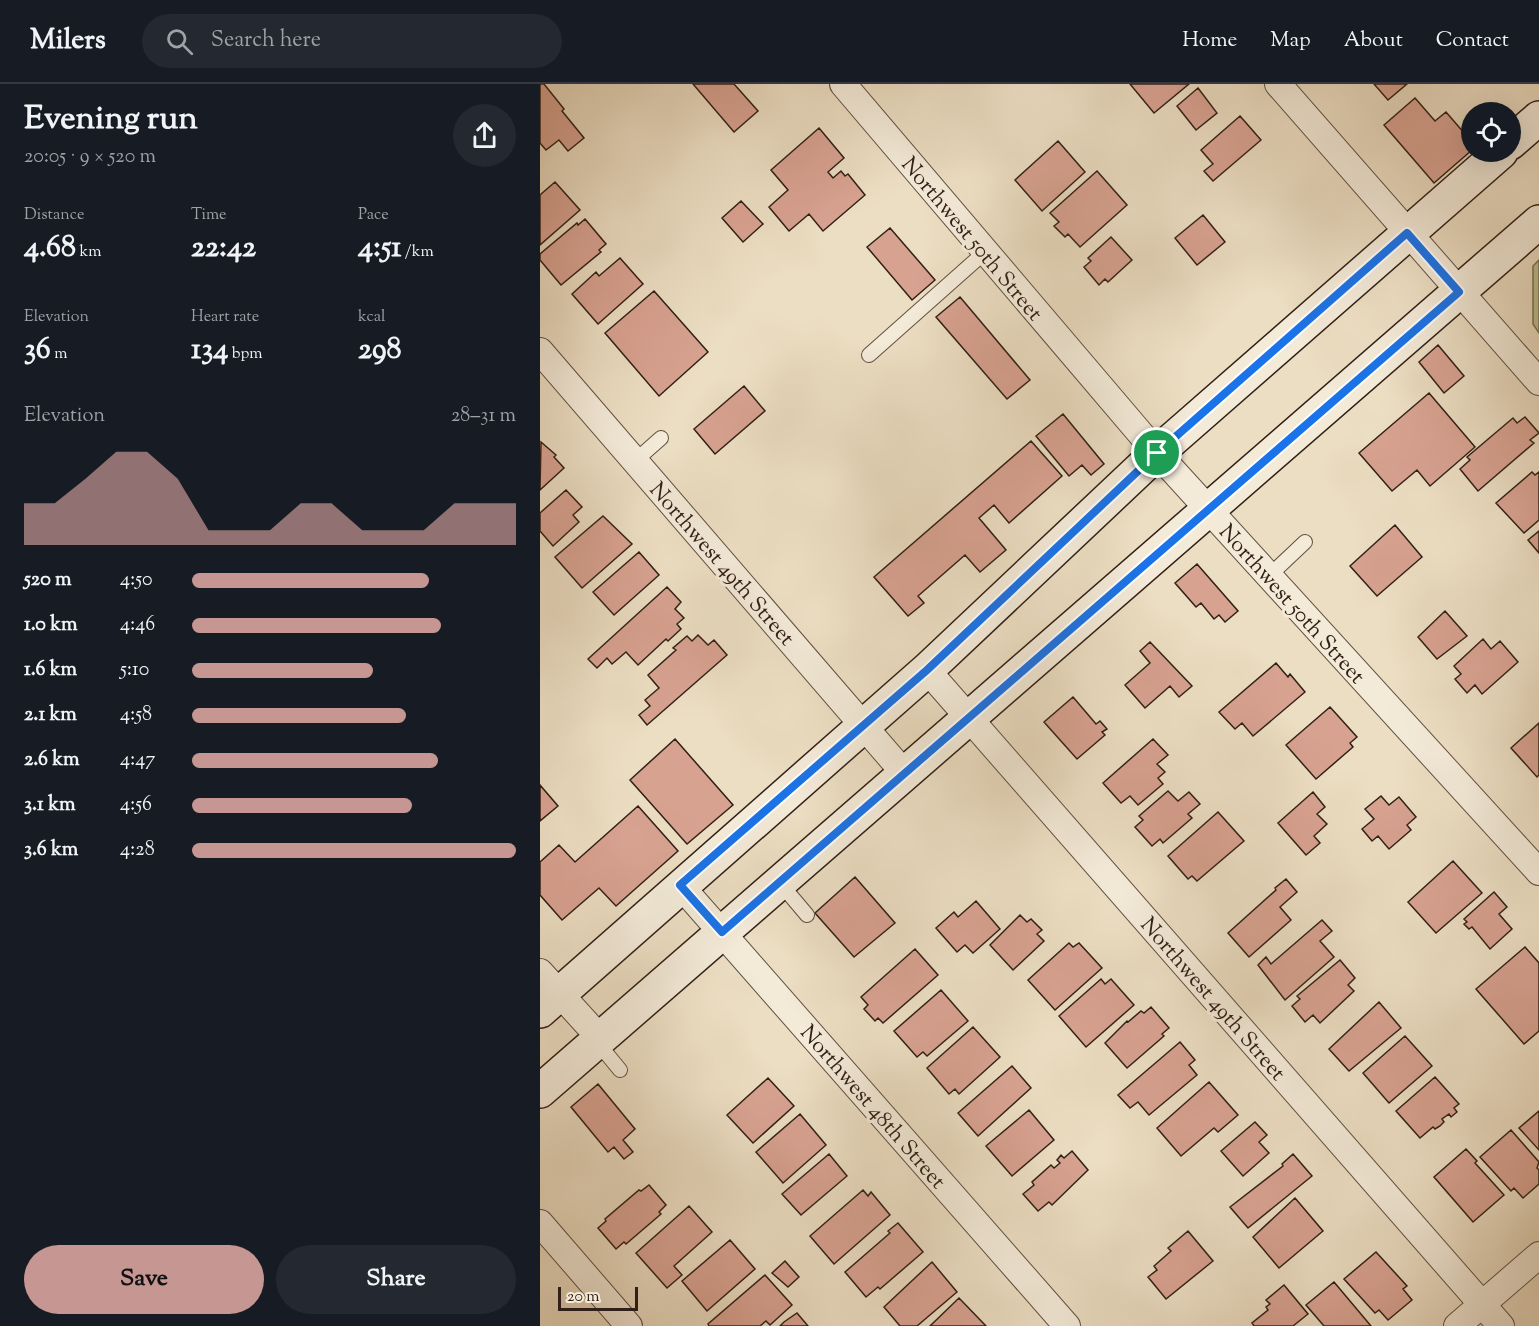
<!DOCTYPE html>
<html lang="en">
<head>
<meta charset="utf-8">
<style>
	body { margin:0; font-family:"Sorts Mill Goudy",serif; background:#242831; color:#f1f3f6; height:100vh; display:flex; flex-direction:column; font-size:22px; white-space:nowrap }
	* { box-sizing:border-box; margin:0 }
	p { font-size:20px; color:#9ea1a6 }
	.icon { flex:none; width:33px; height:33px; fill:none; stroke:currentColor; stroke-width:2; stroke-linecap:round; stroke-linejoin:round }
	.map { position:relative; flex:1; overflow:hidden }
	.sheet { display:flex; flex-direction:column; background:#171b24; width:540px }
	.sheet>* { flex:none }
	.controls { position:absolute; left:921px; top:18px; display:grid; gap:12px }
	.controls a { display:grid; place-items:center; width:60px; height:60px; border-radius:50%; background:#171b24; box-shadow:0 6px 24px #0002; font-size:30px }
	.scale { position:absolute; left:18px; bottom:15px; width:80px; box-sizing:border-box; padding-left:6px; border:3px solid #312017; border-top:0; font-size:16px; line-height:21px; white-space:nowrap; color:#312017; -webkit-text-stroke:4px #f3ead8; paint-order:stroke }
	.pin { position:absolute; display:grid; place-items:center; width:51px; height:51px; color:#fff; margin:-26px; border:3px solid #fff; border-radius:50%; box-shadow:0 2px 6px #0007 }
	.round { display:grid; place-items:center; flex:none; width:63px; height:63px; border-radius:32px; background:#242831 }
	.head { display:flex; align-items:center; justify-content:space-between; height:102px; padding:0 24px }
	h1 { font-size:33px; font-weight:700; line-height:45px }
	.stats { display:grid; grid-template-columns:repeat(3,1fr); gap:9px; height:102px; padding:6px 24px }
	.stats div { display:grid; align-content:center }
	.stats b { font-size:30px; font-weight:700 }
	.stats small { font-size:16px; font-weight:400 }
	.stats p { font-size:16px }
	.chart { height:168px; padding:12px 24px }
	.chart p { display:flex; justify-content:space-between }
	.chart svg { width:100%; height:108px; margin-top:6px; fill:#c59692; opacity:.7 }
	.cta { display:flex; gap:12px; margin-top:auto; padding:12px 24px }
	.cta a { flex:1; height:69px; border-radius:36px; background:#c59692; color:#111; font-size:24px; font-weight:700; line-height:69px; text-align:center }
	.cta a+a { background:#242831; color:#f1f3f6 }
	ul { padding:0 24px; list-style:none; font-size:20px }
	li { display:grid; grid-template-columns:96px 72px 1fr; align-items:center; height:45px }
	li i { height:15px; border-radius:8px; background:#c59692 }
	header { display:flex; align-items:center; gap:36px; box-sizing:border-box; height:84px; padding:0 30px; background:#171b24; border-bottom:2px solid #363941 }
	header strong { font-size:28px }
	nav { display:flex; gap:33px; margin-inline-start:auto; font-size:21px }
	.search { width:420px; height:54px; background:#242831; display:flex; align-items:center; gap:15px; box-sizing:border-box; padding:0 21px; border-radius:33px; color:#9ea1a6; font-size:22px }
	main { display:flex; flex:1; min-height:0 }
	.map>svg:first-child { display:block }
	.green { fill:#bdc090; stroke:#777054; stroke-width:1.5 }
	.building { fill:#d8a291; stroke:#312017; stroke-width:1.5 }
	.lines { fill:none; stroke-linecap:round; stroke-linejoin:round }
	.lane-casing { stroke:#605042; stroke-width:16 }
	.street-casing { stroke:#605042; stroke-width:28 }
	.secondary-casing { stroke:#312017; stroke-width:36 }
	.lane { stroke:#f3ead8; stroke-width:14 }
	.street { stroke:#f3ead8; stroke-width:26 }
	.secondary { stroke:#f3ead8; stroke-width:33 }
	.route-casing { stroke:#fff; stroke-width:12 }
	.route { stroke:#1a73e8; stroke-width:8 }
	.labels { text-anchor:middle; stroke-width:6; stroke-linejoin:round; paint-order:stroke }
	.street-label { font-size:22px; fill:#312017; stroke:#f3ead8 }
</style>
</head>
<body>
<header>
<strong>Milers</strong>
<div class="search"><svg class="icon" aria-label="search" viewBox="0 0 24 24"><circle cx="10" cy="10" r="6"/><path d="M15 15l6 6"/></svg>Search here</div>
<nav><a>Home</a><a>Map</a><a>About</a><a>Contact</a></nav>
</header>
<main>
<section class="sheet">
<div class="head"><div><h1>Evening run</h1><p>20:05 · 9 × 520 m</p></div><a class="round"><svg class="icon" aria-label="share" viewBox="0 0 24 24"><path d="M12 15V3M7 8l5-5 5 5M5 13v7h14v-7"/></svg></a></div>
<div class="stats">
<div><p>Distance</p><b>4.68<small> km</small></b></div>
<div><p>Time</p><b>22:42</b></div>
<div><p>Pace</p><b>4:51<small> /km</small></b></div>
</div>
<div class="stats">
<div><p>Elevation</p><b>36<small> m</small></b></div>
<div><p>Heart rate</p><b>134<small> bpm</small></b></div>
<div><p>kcal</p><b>298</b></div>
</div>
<div class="chart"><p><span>Elevation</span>28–31 m</p>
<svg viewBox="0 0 160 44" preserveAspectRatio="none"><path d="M0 44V27L10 27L20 17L30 6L40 6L50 17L60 38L70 38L80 38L90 27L100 27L110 38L120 38L130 38L140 27L150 27L160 27V44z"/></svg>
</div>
<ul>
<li><b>520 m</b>4:50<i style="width:73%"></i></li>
<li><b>1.0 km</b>4:46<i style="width:77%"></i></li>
<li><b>1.6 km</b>5:10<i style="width:56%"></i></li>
<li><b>2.1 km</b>4:58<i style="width:66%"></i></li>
<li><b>2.6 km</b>4:47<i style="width:76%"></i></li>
<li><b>3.1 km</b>4:56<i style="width:68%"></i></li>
<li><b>3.6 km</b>4:28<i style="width:100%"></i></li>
</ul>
<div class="cta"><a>Save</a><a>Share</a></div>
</section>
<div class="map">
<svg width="999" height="1242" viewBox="0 0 999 1242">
	<rect width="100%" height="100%" fill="#ecdec3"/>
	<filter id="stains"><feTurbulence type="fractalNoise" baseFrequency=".00333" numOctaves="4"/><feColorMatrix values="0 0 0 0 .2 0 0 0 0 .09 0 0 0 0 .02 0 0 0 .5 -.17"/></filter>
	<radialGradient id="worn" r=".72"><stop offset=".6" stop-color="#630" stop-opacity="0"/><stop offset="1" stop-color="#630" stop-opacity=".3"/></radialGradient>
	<path class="green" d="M999,176V249L993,240V182Z"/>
	<path class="building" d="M0,0H4L24,25L22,27L44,54L28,67L19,56L6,66L0,59Z
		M153,0H194L218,27L194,48Z
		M590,0H649L614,29Z
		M834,0H867L848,16Z
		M658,4L677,29L656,46L637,22Z
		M875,14L895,37L906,28L932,58V66L894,99L844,41Z
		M700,32L721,56L673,97L664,87L673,80L661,66Z
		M279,44L304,74L288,88L293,94L301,87L305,92L308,90L325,111L283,147L269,130L249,147L229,123L248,106L231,86Z
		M518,57L545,88L502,127L475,96Z
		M557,87L587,121L540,163L528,150L525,153L514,142L519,138L510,129Z
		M15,98L40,126L0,161V111Z
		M201,117L223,140L203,158L182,134Z
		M663,131L685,158L657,181L635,154Z
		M45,135L66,160L59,166L61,168L21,201L0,176V170L37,139L38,141Z
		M350,144L395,196L372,216L327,163Z
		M571,153L592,176L568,198L565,195L559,201L544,183L551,177L548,174Z
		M80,174L103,200L58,240L32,210L56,188L59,192Z
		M114,207L168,268L119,312L65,249Z
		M420,213L490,296L467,315L396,233Z
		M898,261L924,292L904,309L879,278Z
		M204,302L225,327L175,370L154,345Z
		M889,309L935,363L890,402L877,386L852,407L819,369Z
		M523,330L564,380L551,391L542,381L529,392L496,352Z
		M985,333L999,349L990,356L994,359L938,407L920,385L930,376L927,373L973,334L977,339Z
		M491,357L522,392L469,439L454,421L439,434L466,466L440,488L425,471L378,512L384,519L368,532L334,493Z
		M1,358L16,371L14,373L24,384L0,406Z
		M992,388L995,391L999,388V436L984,449L956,419Z
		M26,406L42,423L33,431L39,438L13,462L0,447V429Z
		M63,432L92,460L42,504L15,473Z
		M855,441L882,473L837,512L810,482Z
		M999,447V469L988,456Z
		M99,468L119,491L74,531L53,508Z
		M657,480L698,527L685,538L679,531L674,535L661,519L656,523L635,499Z
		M127,503L141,518L135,525L144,534L137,540L141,545L128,557L126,555L98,581L86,568L72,580L67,574L57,584L48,575Z
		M905,527L927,552L897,575L878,553Z
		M158,551L168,561L174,556L187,571L107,641L99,631L110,622L105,616L119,604L108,591L136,566L133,564L147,552L152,557Z
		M943,555L951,565L960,557L978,578L942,610L935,601L927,609L915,595L921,590L914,582Z
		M610,558L652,602L639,613L630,602L605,624L585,601L610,579L600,567Z
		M736,579L748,593L750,590L765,608L713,652L702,639L695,645L679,628Z
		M533,613L556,640L560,637L567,645L562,648L565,651L537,675L504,638Z
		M790,623L817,653L810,659L813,663L776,695L746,661Z
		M999,639V691L997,693L971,664Z
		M135,655L193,721L147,760L90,696Z
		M613,655L628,671L617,680L625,688L618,694L623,700L598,721L590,712L581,719L563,699Z
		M0,701L18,722L0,737Z
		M628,707L638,717L649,708L660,720L648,730L652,734L623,759L620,755L612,762L595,743L603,736L599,732Z
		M773,708L785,723L777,730L787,740L774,752L780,759L766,771L738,739Z
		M841,712L849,721L859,713L876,733L867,741L871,746L849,765L838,752L832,757L822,745L834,735L825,725Z
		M98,722L138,767L76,822L59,804L22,836L0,811V778L19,761L35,778Z
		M678,728L704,757L657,797L652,792L648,795L628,772Z
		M913,777L942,809L896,849L868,818Z
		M315,793L355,839L314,873L275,829Z
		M746,795L757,808L740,823L751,836L709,873L688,849L736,806L735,804Z
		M954,808L967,823L959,830L972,845L950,865L932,843L929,845L924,840L927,838L924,835Z
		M436,817L460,845L433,869L425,861L417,868L396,844L414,828L418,833Z
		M480,831L487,838L491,835L502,846L497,850L504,857L473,886L450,861Z
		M782,836L792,847L780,857L794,873L745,916L718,881L726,873L731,880Z
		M529,859L533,863L539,859L562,884L515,926L488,896Z
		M985,863L999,879V947L984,960L936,905Z
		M375,865L398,891L343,939L338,934L335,937L324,925L328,921L321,913Z
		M800,876L815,894L808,901L814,907L780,939L773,931L765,938L752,922L760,915L757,912Z
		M561,895L565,900L571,895L594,921L546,963L519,932Z
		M401,906L428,937L387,972L383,968L377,973L354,947Z
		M839,918L861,944L809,987L789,965Z
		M611,923L629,944L622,950L624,952L587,984L565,959L587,937L588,938L601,927L604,929Z
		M433,943L460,973L419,1010L415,1005L409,1010L387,984Z
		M865,952L892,982L849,1019L823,989Z
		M640,958L655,976L649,981L657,991L609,1031L598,1018L590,1024L578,1011Z
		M472,982L491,1004L438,1052L418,1029Z
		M895,993L919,1020L914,1024L917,1028L911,1033L909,1030L902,1035L904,1038L900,1042L895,1045L893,1043L880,1054L856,1027Z
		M228,994L254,1022L213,1059L187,1031Z
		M669,998L698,1031L678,1048L674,1044L641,1072L617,1044Z
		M58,1000L95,1045L83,1056L93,1068L84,1075L74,1063L68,1068L31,1023Z
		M489,1026L514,1056L472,1092L446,1062Z
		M999,1027V1066L979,1044Z
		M260,1030L286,1061L243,1099L216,1068Z
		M715,1038L727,1051L719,1058L729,1069L703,1092L681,1067Z
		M971,1046L999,1078L997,1084L999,1086V1100L983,1114L974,1104L971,1107L940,1073Z
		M926,1065L937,1077L935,1079L964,1111L933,1138L894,1093Z
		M532,1067L548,1086L512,1121L509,1118L498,1127L483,1110L494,1101L492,1098L511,1081L514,1084L520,1079L517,1076L521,1071L524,1074Z
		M289,1070L307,1092L261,1131L242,1110Z
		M753,1070L772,1092L708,1144L690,1123L743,1082L742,1080Z
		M109,1101L126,1121L119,1128L121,1130L86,1160L84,1158L76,1165L58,1144L66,1137L65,1135L99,1106L101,1107Z
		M323,1106L328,1112L331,1108L350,1131L294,1180L270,1152Z
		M755,1114L783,1147L739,1184L713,1153Z
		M149,1122L172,1148L134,1182L142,1191L127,1204L96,1169Z
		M358,1139L383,1168L340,1205L338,1203L326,1213L305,1188L350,1149L348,1147Z
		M648,1147L673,1177L626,1215L608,1193L617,1186L614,1182L631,1167L628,1164Z
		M190,1156L215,1185L167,1227L142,1197Z
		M836,1168L867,1202L863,1205L872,1216L848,1236L839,1226L835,1229L804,1195Z
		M245,1177L259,1193L248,1203L232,1189Z
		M392,1178L417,1208L377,1242H360L344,1223Z
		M225,1191L252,1221L230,1241L226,1237L220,1242H169L168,1240Z
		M794,1198L831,1242H784L766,1221Z
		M744,1201L768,1230L753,1242H714L712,1239L728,1226L726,1223L730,1220L726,1216Z
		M419,1214L446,1242H390Z
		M257,1229L268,1242H240L244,1238Z"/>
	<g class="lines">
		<g class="lane-casing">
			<path id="lane" d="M329,271L445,168
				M95,377L121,354
				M729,492L765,458
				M240,799L267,831
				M57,958L80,986"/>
		</g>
		<g class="street-casing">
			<path id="street" d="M303,0L617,369L999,788
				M738,0L999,298
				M0,267L365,690
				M387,586L961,1242
				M140,801L527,1242
				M0,888L60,954
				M0,1139L89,1242
				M917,1242L999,1171"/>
		</g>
		<g class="secondary-casing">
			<path id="secondary" d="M970,59L999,34
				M0,927L387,586L617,369L961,68
				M0,1007L999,138"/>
		</g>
		<use href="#lane" class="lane"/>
		<use href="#street" class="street"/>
		<use href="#secondary" class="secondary"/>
	</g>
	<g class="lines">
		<g class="route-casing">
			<path id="route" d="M867,149L919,208L182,848L140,801L387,586L617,369Z"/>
		</g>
		<use href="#route" class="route"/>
	</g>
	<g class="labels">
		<g class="street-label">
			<text transform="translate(433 154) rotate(50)" y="8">Northwest 50th Street</text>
			<text transform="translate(183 479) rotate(49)" y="8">Northwest 49th Street</text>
			<text transform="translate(753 519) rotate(48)" y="8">Northwest 50th Street</text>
			<text transform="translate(674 914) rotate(49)" y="8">Northwest 49th Street</text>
			<text transform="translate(334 1022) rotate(49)" y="8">Northwest 48th Street</text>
		</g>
	</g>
	<rect width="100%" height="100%" filter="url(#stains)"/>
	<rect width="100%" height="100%" fill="url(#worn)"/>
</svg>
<div class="controls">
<a><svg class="icon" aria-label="locate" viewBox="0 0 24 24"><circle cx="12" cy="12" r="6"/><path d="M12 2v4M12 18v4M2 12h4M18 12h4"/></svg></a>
</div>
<div class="scale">20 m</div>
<div class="pin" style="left:617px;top:369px;background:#1e9e55"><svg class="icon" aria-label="arrive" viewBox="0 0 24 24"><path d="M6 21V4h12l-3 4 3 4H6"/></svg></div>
</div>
</main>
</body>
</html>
